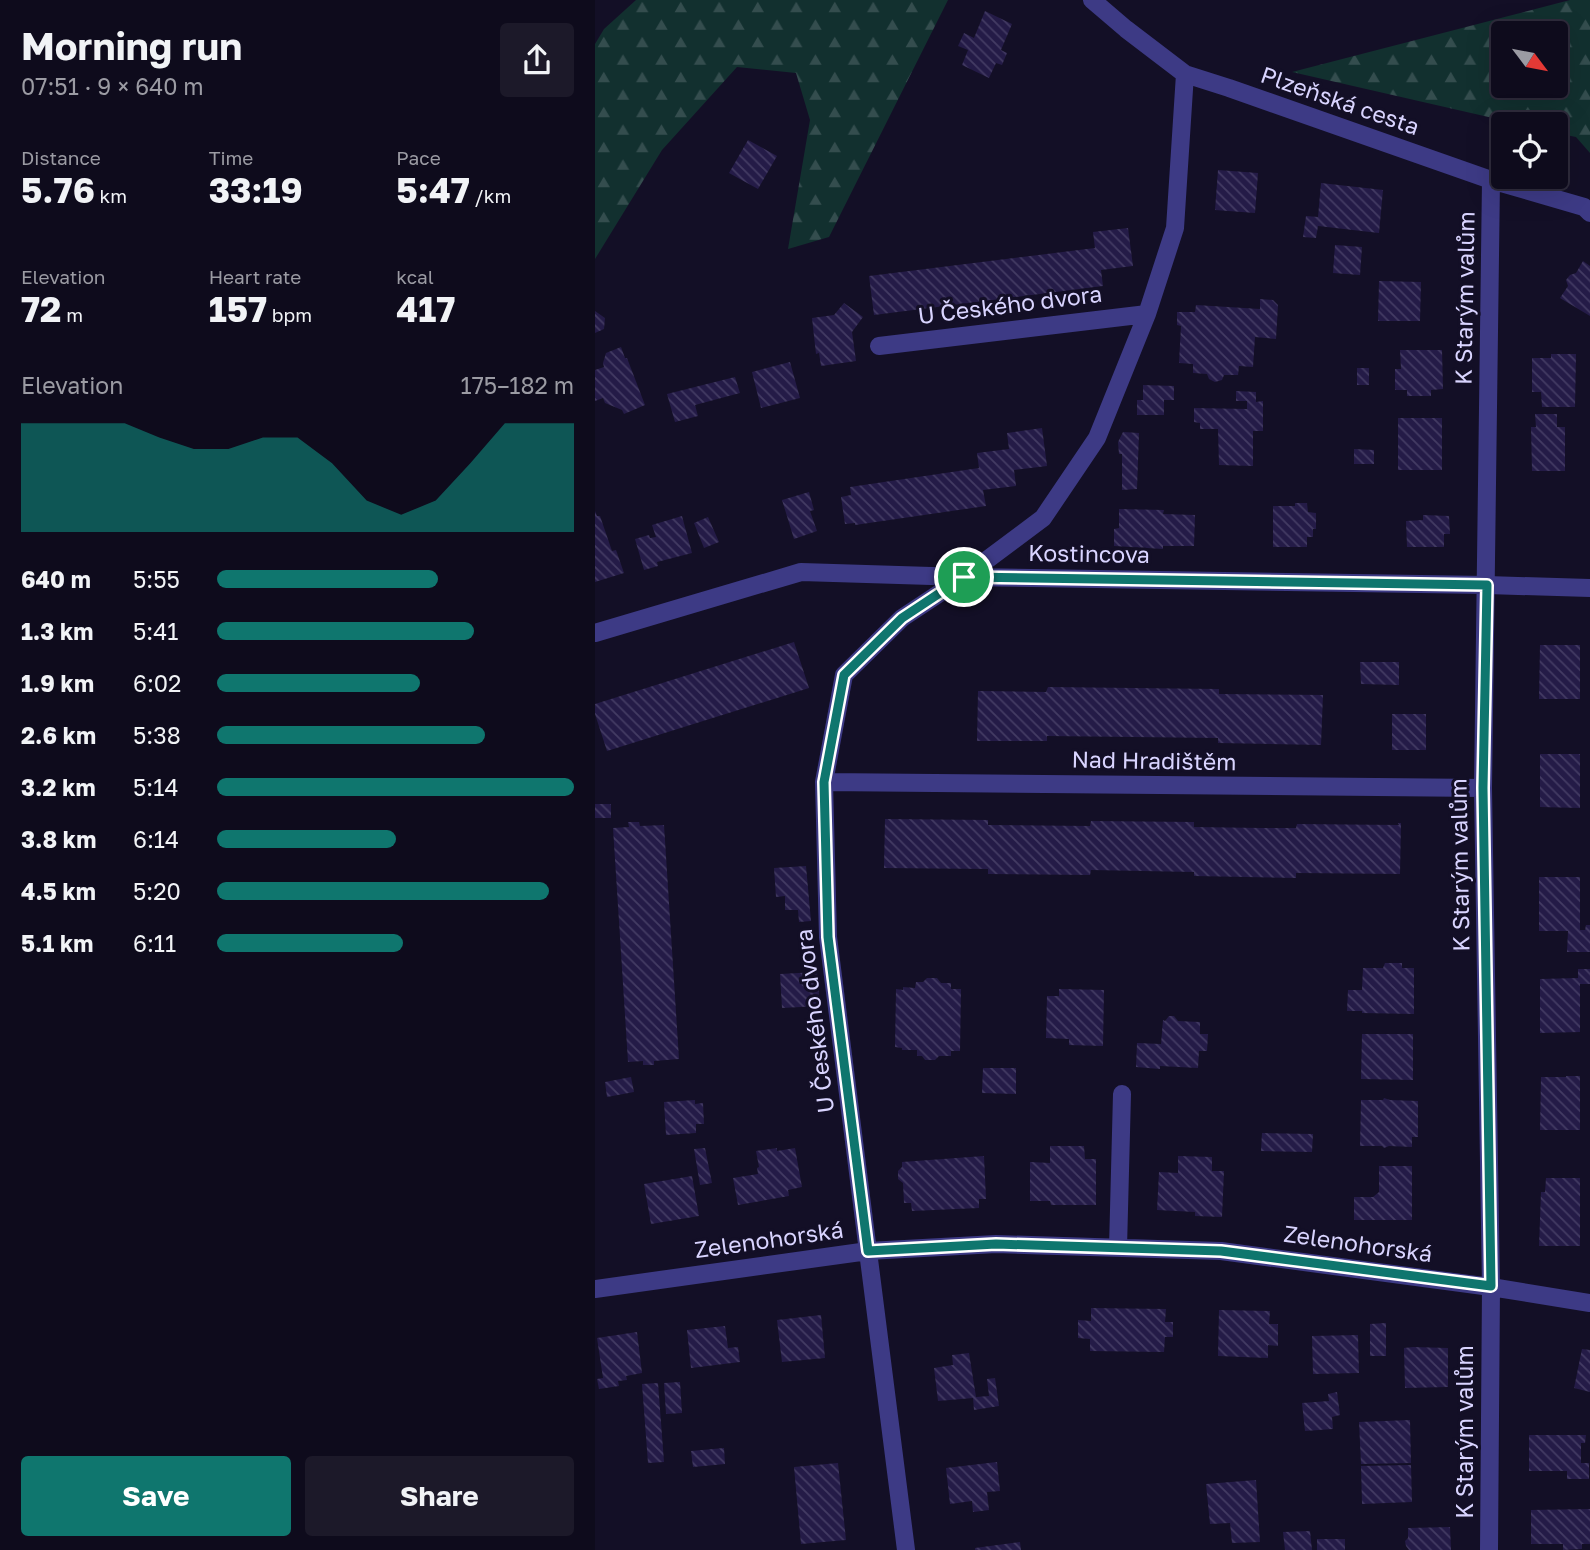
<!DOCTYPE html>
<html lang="en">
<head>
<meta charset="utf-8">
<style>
	body { margin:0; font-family:"Golos Text",sans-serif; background:#1c1929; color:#f1f3f6; height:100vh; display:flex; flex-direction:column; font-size:26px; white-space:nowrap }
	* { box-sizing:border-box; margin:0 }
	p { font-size:23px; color:#9b9ba3 }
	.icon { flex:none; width:38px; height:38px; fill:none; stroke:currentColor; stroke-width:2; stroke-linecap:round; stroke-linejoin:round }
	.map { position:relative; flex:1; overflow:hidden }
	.panel { display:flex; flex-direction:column; background:#0e0b1c; width:595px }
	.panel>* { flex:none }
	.needle { width:46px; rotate:122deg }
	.buttons { position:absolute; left:896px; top:21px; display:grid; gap:14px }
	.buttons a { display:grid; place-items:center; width:77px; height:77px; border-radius:7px; background:#0e0b1c; box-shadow:0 7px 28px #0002,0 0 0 2px #2e2b3b; font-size:35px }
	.pin { position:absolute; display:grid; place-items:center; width:60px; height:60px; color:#fff; margin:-30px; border:4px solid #fff; border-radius:50%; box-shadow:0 2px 7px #0007 }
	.round { display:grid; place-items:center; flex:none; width:74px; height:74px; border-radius:7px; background:#1c1929 }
	.headline { display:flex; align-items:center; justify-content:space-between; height:119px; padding:0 21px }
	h1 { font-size:38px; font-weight:700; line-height:52px }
	.stats { display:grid; grid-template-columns:repeat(3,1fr); gap:10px; height:119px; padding:7px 21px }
	.stats div { display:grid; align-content:center }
	.stats b { font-size:35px; font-weight:700 }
	.stats small { font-size:19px; font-weight:400 }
	.stats p { font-size:19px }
	.chart { height:196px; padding:14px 21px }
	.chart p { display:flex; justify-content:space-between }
	.chart svg { width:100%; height:126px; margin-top:7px; fill:#0f766e; opacity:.7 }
	.cta { display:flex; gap:14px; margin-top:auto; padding:14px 21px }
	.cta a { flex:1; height:80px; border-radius:7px; background:#0f766e; color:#fff; font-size:28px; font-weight:700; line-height:80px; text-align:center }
	.cta a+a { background:#1c1929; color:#f1f3f6 }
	ul { padding:0 21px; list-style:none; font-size:23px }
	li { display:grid; grid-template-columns:112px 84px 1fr; align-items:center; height:52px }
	li i { height:18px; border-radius:9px; background:#0f766e }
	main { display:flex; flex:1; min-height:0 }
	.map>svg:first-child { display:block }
	.forest { fill:url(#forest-firs); fill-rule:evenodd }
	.building { fill:url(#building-back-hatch) }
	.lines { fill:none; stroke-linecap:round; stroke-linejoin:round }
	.minor { stroke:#3d3a85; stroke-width:18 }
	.route-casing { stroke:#fff; stroke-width:14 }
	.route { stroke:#0f766e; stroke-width:9 }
	.labels { text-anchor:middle; stroke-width:6; stroke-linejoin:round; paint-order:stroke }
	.street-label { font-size:23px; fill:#d9d4ff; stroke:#130f26 }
</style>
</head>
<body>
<main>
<section class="panel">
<div class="headline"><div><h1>Morning run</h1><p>07:51 · 9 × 640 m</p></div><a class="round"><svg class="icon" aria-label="share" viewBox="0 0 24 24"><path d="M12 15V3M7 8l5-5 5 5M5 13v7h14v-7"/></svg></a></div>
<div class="stats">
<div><p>Distance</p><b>5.76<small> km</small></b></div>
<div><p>Time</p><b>33:19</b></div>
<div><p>Pace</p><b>5:47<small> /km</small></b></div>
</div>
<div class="stats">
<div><p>Elevation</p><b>72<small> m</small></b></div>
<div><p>Heart rate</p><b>157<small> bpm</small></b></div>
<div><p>kcal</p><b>417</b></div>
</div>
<div class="chart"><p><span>Elevation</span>175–182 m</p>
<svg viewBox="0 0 160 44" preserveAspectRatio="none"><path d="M0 44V6L10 6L20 6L30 6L40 11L50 15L60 15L70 11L80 11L90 20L100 33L110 38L120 33L130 20L140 6L150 6L160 6V44z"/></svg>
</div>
<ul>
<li><b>640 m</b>5:55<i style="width:62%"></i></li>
<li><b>1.3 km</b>5:41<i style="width:72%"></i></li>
<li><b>1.9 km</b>6:02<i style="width:57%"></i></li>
<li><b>2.6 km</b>5:38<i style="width:75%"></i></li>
<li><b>3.2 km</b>5:14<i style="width:100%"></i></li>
<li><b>3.8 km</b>6:14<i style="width:50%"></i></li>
<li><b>4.5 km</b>5:20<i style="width:93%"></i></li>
<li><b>5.1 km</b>6:11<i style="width:52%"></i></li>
</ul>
<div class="cta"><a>Save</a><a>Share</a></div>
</section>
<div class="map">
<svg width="995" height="1550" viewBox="0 0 995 1550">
	<defs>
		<pattern id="forest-firs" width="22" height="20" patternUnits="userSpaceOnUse" patternTransform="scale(1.75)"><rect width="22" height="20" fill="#12302f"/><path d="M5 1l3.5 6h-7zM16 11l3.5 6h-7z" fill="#344d4e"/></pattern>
		<pattern id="building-back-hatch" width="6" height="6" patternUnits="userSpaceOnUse" patternTransform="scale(1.75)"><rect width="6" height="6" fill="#241b47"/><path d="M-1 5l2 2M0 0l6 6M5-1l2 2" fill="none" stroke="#433b63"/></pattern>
	</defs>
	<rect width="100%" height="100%" fill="#130f26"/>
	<path class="forest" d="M41,0H353L234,237L193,249L215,120L201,73L142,67L67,150L0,259V44L9,29Z
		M975,0H995V153L981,137L961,133V124H924L697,72ZM908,33H961V86H908Z"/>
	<path class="building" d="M390,11L417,24L406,50L412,53L407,65L401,63L394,78L367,65L373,50L363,46L369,33L379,38Z
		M153,140L182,156L163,189L134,173Z
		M623,170L663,173L660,213L620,210Z
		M726,183L788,190L784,233L723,226L721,238L708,237L711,216L723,217Z
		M533,228L538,266L506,270L508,286L279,315L274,276L500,248L498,232Z
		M740,245L767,247L765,275L738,273Z
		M988,261L995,266V316L965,298L973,286L971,280L975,275L981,273Z
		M784,281L826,282L825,321H783Z
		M665,299L678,300L683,305L681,339L660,337L658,367L644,366L643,375H629L627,380L620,382L614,379L612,374L598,373V364L584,363L586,326L582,325V312H600L601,305L665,309Z
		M249,303L268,317L257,332L261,361L226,366L224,353L221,354L217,318L239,315Z
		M0,311L10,318L9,329L0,333Z
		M26,347L30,358H32L50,405L29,414L27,410L10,403L8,398L0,401V370L9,367L8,363L11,353Z
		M805,350H847L848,389L836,390V396H812V390H800V369H806Z
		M956,354H981L980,407H947L946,392H937V358H956Z
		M195,362L205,398L166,408L157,372Z
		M762,368H774V385H762Z
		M140,377L145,393L100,405L103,416L80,422L72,394Z
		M548,385L579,386V400H569V415H542V400H548Z
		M641,391L661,392V402L668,401V431H658V466L624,465L623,429H605V423L599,422V408L652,409V401H641Z
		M940,414H962V427H970V471H937L936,427H941Z
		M803,418H847V470H803Z
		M447,428L452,466L419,470L421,486L388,490L391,506L260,525V523L250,524L246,497L256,495L255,487L384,468L382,453L414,449L412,433Z
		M528,432L544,433L542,489L527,490V454H524L523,442Z
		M759,449L779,450V464H759Z
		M214,492L219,510L215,511L222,531L199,539L187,500Z
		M700,503H712L713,512L721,513V529H718V537H712V547H678V506H700Z
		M524,509L569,510L568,514L600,515L599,546H568V549L519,546V529L524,528Z
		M0,511L2,516H5L17,551L21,550L29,573L0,582Z
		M828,515L854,516L855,534H849V547H812L811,521L828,520Z
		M87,516L97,553L62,562L63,566L49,570L40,539L54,535L55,538L61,537L57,525Z
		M113,517L124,542L109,548L99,523Z
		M199,642L214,688L12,751L0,714V704Z
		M945,645H985V699H944Z
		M765,662H804V685L766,684Z
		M453,687L624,689V694L728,695L726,745L623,743V738L452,736V741H382L383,691L451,692Z
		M797,714H831V750H797Z
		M945,754H985V808L945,807Z
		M0,804H16V818H0Z
		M290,819L393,820V825L495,826L496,821L599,822V827L667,828H701L702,824L804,825L803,823H806L805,874L701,873V878L599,876V872L496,870L495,875L393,874V869L289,868Z
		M33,822H44L45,826L69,825L84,1059L59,1061V1065H48V1061L33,1062L18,828L34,827Z
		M211,866L216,921L204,922L203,910H190V896L181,897L179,868Z
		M944,877H985V930H990L991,925H995V952H972L973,931H944Z
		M790,963H807V968H819V1014L767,1013V1011H752L753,990H767L768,968H788Z
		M983,969H995V984H985V1032L945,1033V979L983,978Z
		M222,972L225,1006L187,1008L185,974Z
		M332,978H342L346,983H356V989H366L365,1051H356V1056H344L340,1060H330L327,1056H322V1050H307V1048L300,1047L301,989L308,990V987L320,988L321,982H328Z
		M464,989L509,990L508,1046L474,1045V1039L451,1038L452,996H464Z
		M574,1016H579L583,1021L605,1022V1034H613L612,1051H604L603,1068L565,1066V1069L541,1067L542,1043L566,1044L568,1020L570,1021Z
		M767,1034H818V1080L766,1079Z
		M388,1068H421V1094L387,1093Z
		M971,1076H985V1130H945L946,1077H971Z
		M36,1077L39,1092L12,1097L10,1082Z
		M789,1098L795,1100L823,1101V1137H817V1147L794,1146L789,1148L787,1146H765L766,1100H788Z
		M100,1100V1104L108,1103L109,1124H101V1133L71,1135L69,1102Z
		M667,1133L718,1134L717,1152L666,1151Z
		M455,1146H489L490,1159H501V1205H456L455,1201H435V1162L455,1163Z
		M110,1148L117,1183L105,1185L99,1149Z
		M182,1148V1151L200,1148L207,1187L193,1190L194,1196L143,1205L138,1178L163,1174L162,1168L164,1167L161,1151Z
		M389,1156L391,1199H384V1208L317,1211L316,1203H309L308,1183L303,1179V1171L307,1167V1162Z
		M583,1156L617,1157V1171H629L627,1217L600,1216V1212L562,1210L564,1172L583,1173Z
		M784,1166H817V1220H759V1197H778L784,1192Z
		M97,1176L104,1216L56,1224L49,1184Z
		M951,1178H985V1246H944L946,1192H950Z
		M496,1308L571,1309L570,1322H578V1337H570L569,1352L495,1351V1339L483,1338V1320L496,1321Z
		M624,1310L675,1311L674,1324H683V1346L673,1345V1358L623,1356Z
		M226,1315L230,1358L187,1362L182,1320Z
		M791,1323V1356H775V1324Z
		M130,1326L133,1348L143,1347L145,1362L96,1368L92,1330Z
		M42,1332L47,1373L31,1376L32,1380L23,1381L24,1386L4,1389L2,1379L8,1378L2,1338Z
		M763,1335L764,1373L718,1374L717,1336Z
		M818,1347L853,1348V1387L810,1388L809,1348Z
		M987,1349L995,1350V1392L979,1388Z
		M374,1353L381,1397L394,1396L392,1379L400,1378L404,1406L379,1410L378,1398L343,1401L339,1368L358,1365L357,1355Z
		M85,1382L87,1413L71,1414L69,1383Z
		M63,1383L69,1462L53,1463L47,1384Z
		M742,1392L745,1415L737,1417L738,1429L710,1431L707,1403L734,1401L733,1394Z
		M815,1420L816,1463L766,1464L764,1422Z
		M934,1435H991L990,1443H986V1463H994V1479H972V1471H934Z
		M129,1448L130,1464L98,1467L96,1451Z
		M402,1462L405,1491L392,1492L394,1510L378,1512L377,1501L355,1504L351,1468Z
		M243,1463L251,1540L206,1544L199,1467Z
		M816,1465L817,1502L767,1504L766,1466Z
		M661,1480L665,1542L637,1543L635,1523L615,1524L611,1484Z
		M995,1509V1544H987V1549L968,1550V1544H936V1510Z
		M855,1527L856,1550H814L811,1546L810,1541L813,1538V1528Z
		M715,1531L717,1550H690L688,1532Z
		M722,1539H750V1550H722Z
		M425,1542L426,1550H380V1548Z"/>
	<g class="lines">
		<path class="minor" d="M497,0L531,29L590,74L634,88L896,180L989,207L995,213
			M284,346L552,314
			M0,633L206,572L369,577L892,585L995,588
			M229,782L888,788
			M523,1248L527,1094
			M0,1289L273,1251L401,1244L626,1251L896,1287L995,1303
			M311,1550L233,937L229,782L249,675L307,618L369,577L448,518L502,438L552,314L580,228L590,74
			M894,1550L896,1287L888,788L896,180"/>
	</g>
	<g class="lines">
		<g class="route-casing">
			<path id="route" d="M369,577L892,585L888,788L896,1286L626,1251L401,1244L273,1251L233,937L229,782L249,675L307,618Z"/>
		</g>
		<use href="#route" class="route"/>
	</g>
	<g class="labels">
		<g class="street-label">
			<text transform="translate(745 101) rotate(19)" y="8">Plzeňská cesta</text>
			<text transform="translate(870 298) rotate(-89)" y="8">K Starým valům</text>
			<text transform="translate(415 305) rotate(-7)" y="8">U Českého dvora</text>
			<text transform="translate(494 554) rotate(1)" y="8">Kostincova</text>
			<text transform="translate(559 761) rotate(1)" y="8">Nad Hradištěm</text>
			<text transform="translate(865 865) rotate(-91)" y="8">K Starým valům</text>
			<text transform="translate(220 1021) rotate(-97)" y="8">U Českého dvora</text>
			<text transform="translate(174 1240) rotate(-8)" y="8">Zelenohorská</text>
			<text transform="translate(763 1244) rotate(8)" y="8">Zelenohorská</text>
			<text transform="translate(870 1432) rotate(-90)" y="8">K Starým valům</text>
		</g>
	</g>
</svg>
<div class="buttons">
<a><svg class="needle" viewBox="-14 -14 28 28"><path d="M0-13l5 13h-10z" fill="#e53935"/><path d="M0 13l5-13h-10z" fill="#9b9ba3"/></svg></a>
<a><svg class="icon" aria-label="locate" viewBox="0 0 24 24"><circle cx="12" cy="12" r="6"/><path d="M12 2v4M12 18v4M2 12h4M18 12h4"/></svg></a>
</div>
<div class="pin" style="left:369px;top:577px;background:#1e9e55"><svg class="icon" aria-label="arrive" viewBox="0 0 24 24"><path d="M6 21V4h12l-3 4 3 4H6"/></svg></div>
</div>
</main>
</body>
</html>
